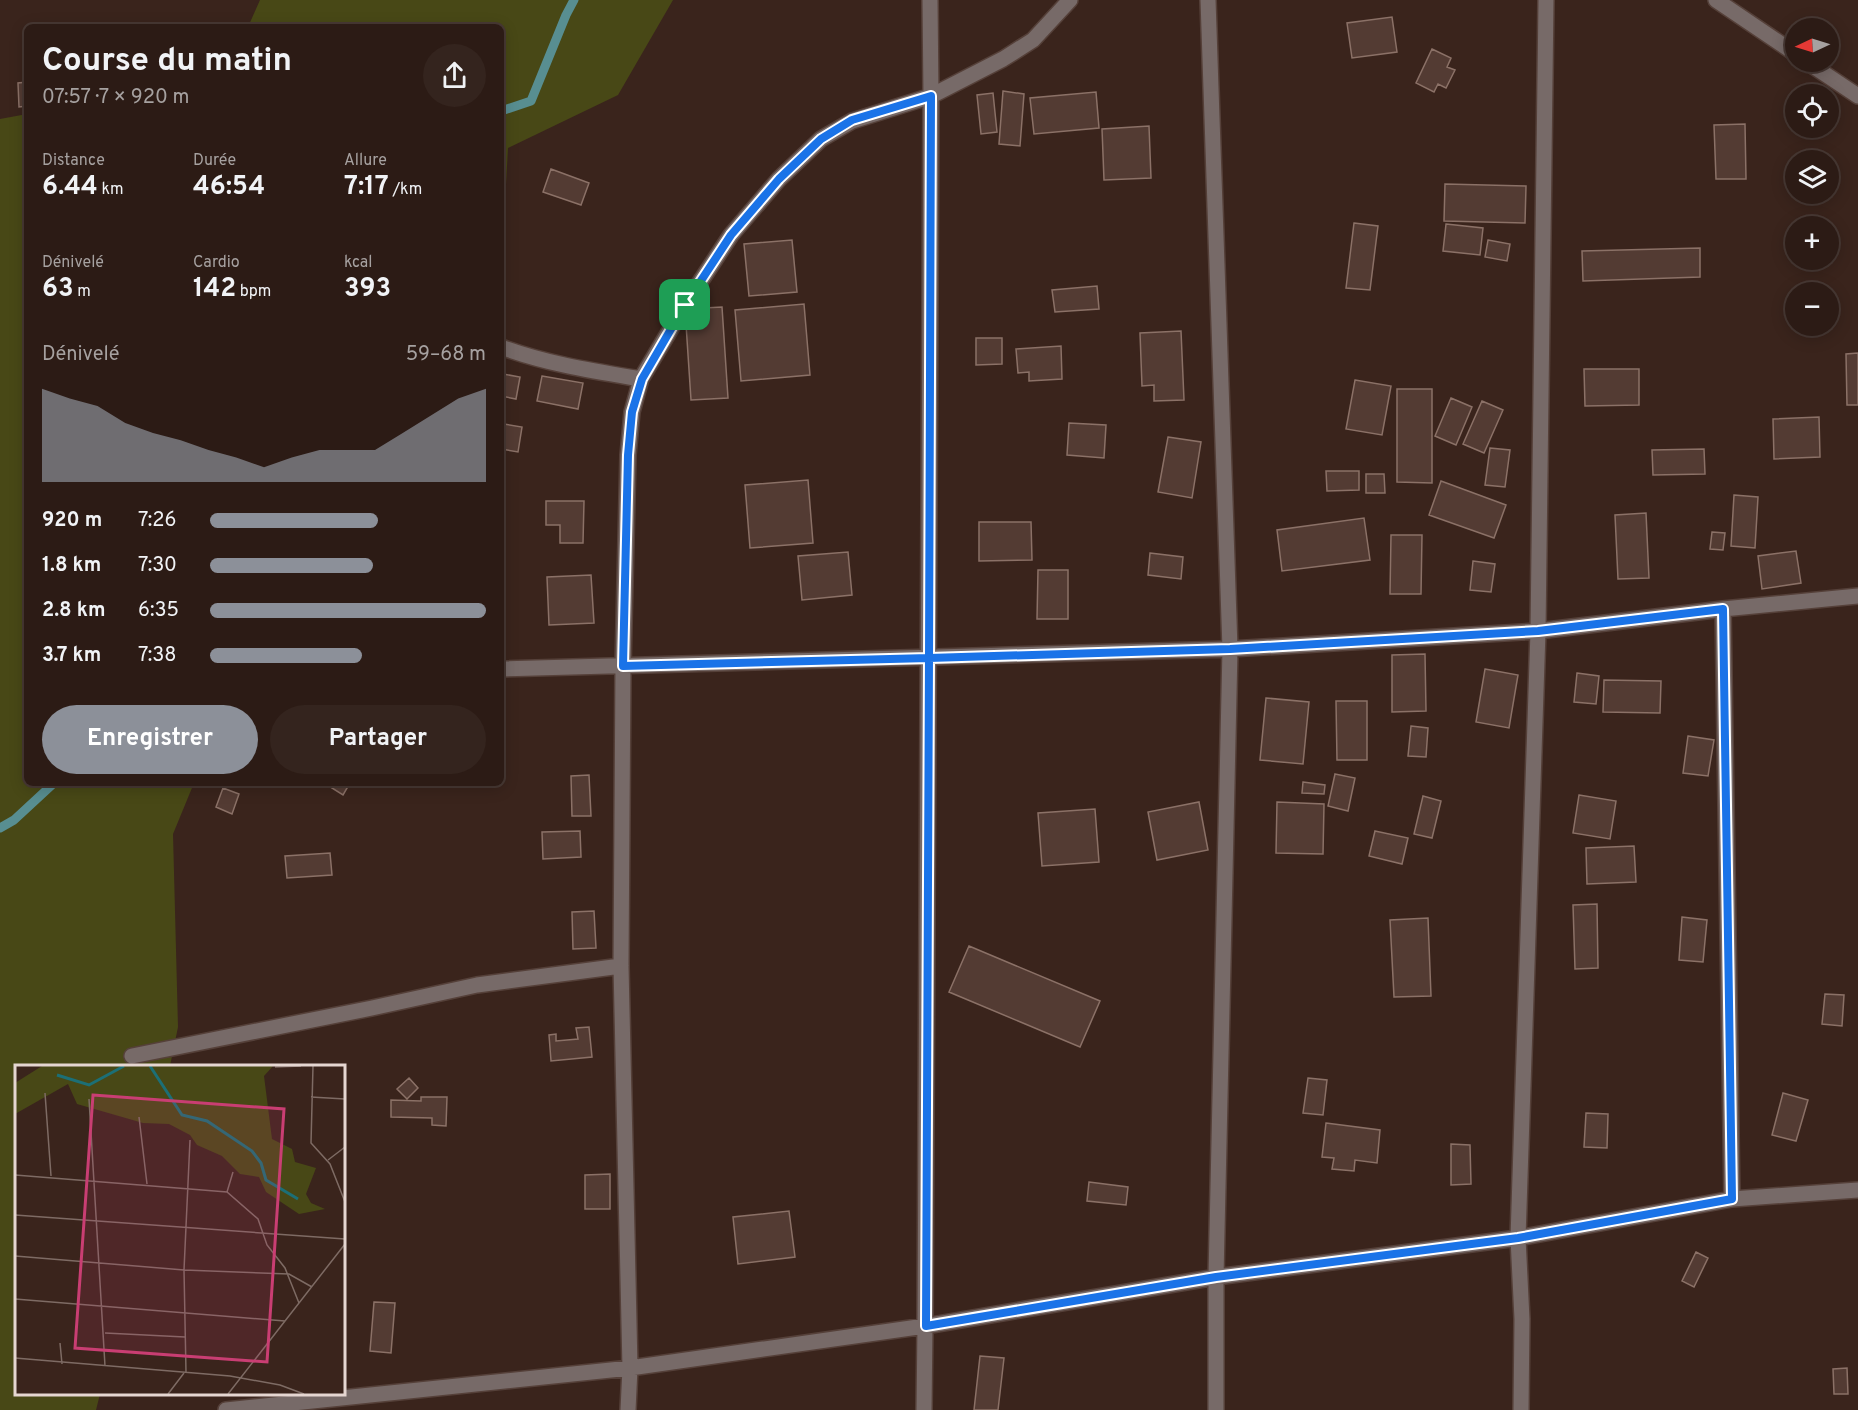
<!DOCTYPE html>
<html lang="fr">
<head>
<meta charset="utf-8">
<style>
	body { margin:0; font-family:Overpass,sans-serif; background:#34241e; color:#f1f3f6; height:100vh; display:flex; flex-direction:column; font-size:22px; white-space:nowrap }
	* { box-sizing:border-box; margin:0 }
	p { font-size:20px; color:#a6a1a0 }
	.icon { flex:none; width:33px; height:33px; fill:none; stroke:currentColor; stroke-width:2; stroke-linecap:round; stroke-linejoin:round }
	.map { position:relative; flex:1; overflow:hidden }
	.details { position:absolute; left:24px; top:24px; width:480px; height:762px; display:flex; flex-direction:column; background:#2c1b15; border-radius:9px; box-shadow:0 3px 15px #0003,0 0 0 2px #483934 }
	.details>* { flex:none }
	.needle { width:39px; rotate:266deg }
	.controls { position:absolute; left:1785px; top:18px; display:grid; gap:12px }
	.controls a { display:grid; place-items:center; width:54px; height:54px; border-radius:50%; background:#2c1b15; box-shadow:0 3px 15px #0003,0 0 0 2px #483934; font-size:30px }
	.pin { position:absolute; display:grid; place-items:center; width:51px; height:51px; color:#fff; margin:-26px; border-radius:12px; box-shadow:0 3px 9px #0006 }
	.round { display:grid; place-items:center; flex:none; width:63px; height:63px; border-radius:32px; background:#34241e }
	.summary { display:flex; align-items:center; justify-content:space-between; height:102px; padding:0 18px }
	h1 { font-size:33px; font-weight:700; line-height:45px }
	.figures { display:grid; grid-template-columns:repeat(3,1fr); gap:9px; height:102px; padding:6px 18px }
	.figures div { display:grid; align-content:center }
	.figures b { font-size:26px; font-weight:700 }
	.figures small { font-size:16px; font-weight:400 }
	.figures p { font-size:16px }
	.chart { height:168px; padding:12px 18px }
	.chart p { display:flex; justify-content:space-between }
	.chart svg { width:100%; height:108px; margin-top:6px; fill:#8c9099; opacity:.7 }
	.cta { display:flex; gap:12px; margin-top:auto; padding:12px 18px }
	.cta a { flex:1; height:69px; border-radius:36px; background:#8c9099; color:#fff; font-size:24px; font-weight:700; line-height:69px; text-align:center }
	.cta a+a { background:#34241e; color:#f1f3f6 }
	ul { padding:0 18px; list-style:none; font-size:20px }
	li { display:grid; grid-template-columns:96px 72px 1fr; align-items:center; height:45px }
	li i { height:15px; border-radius:8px; background:#8c9099 }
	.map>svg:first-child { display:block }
	.green { fill:#484816 }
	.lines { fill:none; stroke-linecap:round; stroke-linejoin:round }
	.stream { stroke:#588e91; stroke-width:9 }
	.building { fill:#533b33; stroke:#8b7167; stroke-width:1.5 }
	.minor-casing { stroke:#554039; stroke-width:18 }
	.minor { stroke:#776a68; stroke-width:15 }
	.route-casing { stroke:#fff; stroke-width:12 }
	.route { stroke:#1a73e8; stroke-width:8 }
	.inset-river { fill:none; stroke:#1c6f76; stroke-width:3 }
	.inset-road { fill:none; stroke:#7e6b64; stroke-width:1.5 }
	.view { fill:#c93e73; fill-opacity:0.15; stroke:#c93e73; stroke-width:3 }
	.inset-edge { fill:none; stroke:#e5d6d1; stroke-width:3 }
</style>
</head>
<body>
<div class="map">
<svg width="1858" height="1410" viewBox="0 0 1858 1410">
	<rect width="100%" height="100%" fill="#3a241c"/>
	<path class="green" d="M260,0H673L618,95L508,148L501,276V27H248Z
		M27,114V783H194L173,834L178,1027L170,1066H16V1394H100L96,1410H0V119Z"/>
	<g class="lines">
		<path class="stream" d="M501,111L531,101L566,15L574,0
			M0,828L14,820L54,783"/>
	</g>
	<path class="building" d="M1392,17L1397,52L1352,58L1347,23Z
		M1432,49L1451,58L1447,67L1455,70L1446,88L1438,84L1434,92L1416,83Z
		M27,82V106L19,107L18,83Z
		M1003,91L1024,94L1020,146L999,144Z
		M1096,92L1099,128L1034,134L1030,98Z
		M993,93L997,132L981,134L977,95Z
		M1745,124L1746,179H1716L1714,125Z
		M1149,126L1151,178L1104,180L1102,129Z
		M551,169L589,183L581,205L543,192Z
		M1445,184L1526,186L1525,223L1444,221Z
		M1354,223L1378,226L1370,290L1346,288Z
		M1446,224L1483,228L1480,255L1443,251Z
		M792,240L797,292L749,296L744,244Z
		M1488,240L1510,244L1507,261L1485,257Z
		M1700,248V277L1583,281L1582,251Z
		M1097,286L1099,309L1055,312L1052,290Z
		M804,304L810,375L741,381L735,310Z
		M722,307L728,398L691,400L685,309Z
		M1181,331L1184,400L1154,401V385L1142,386L1140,333Z
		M976,338H1002V364L976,365Z
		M1061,346L1062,379L1029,381V372L1018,373L1016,349Z
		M1858,353V405H1847L1846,354Z
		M1584,369H1639V405L1585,406Z
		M503,374L520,377L516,399L501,396Z
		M542,376L583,383L578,409L537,401Z
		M1355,380L1391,386L1382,435L1346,429Z
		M1397,389H1432V483L1397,482Z
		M1451,398L1472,407L1456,445L1435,436Z
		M1482,401L1503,410L1484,453L1463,444Z
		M1819,417L1820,457L1774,459L1773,419Z
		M1069,423L1106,425L1104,458L1067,455Z
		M504,424L522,427L518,452L501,449Z
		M1168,437L1201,442L1192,498L1158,492Z
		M1490,448L1510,450L1505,487L1485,485Z
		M1704,449L1705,474L1653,475L1652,450Z
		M1326,471H1359V490L1327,491Z
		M1366,474H1384L1385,493H1366Z
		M808,480L813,543L750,548L745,485Z
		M1441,481L1506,505L1494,538L1429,515Z
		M1734,495L1758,497L1755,548L1731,546Z
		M546,501H584L583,543H560V525H546Z
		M1646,513L1649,578L1618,579L1615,515Z
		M1364,518L1370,560L1282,571L1277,530Z
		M979,522H1031L1032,560L979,561Z
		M1712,532L1725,533L1723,550L1710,549Z
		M1391,535H1422L1421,594H1390Z
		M1796,551L1801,583L1762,589L1758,556Z
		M848,552L852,595L802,600L798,556Z
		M1150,553L1183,557L1181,579L1148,575Z
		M1473,561L1495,564L1491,592L1470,590Z
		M1038,570H1068V619H1037Z
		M591,575L594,623L549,625L547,577Z
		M1425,654L1426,711L1392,712V655Z
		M1485,669L1518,675L1509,728L1476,722Z
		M1577,673L1599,676L1596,704L1574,702Z
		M1604,680L1661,681L1660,713L1603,712Z
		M1266,698L1309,702L1303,764L1260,760Z
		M1336,701H1367V760H1337Z
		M1411,726L1428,728L1426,757L1408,756Z
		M1688,736L1714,740L1708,776L1683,773Z
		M1335,774L1355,778L1348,811L1328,806Z
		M589,775L591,816H572L571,776Z
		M1303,782L1325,785L1324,794L1302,793Z
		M324,783H350L343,795Z
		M223,788L239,794L232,814L216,807Z
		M1579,795L1616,801L1610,839L1573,833Z
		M1423,796L1441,801L1432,838L1414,834Z
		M1199,802L1208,850L1157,860L1148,812Z
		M1277,802L1324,804L1323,854L1276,853Z
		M1095,809L1099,862L1042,866L1038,813Z
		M580,831L581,857L543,859L542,832Z
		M1375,831L1408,838L1402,864L1369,856Z
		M1634,846L1636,882L1587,884L1586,848Z
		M330,853L332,875L287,878L285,856Z
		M1597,904L1598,968L1575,969L1573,905Z
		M594,911L596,948L573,949L572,912Z
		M1682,917L1707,920L1703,962L1679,960Z
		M1428,918L1431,996L1394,997L1390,920Z
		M969,946L1100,1001L1080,1047L949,992Z
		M1825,994L1844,995L1842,1026L1822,1024Z
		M589,1027L592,1057L551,1061L549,1035L556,1034V1041L578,1039L576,1028Z
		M409,1078L418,1088L407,1099L397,1089Z
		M1308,1078L1327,1080L1323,1115L1303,1113Z
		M1783,1093L1808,1100L1796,1141L1772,1135Z
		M421,1097H447L446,1126L432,1125V1118L391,1117V1100L421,1101Z
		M1586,1113L1608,1114L1607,1148L1584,1147Z
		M1326,1123L1380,1130L1377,1163L1355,1160L1354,1171L1332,1169L1334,1158L1322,1157Z
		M1451,1144L1470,1145L1471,1184L1451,1185Z
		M610,1174V1209H585V1175Z
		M1089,1182L1128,1187L1126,1205L1087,1201Z
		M789,1211L795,1257L738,1264L733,1217Z
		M1696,1252L1708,1258L1694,1287L1682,1281Z
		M374,1302L395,1303L391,1353L370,1351Z
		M980,1356L1004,1358L998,1410H974Z
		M1847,1368L1848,1394H1834L1833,1369Z"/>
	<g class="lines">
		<g class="minor-casing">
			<path id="minor" d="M1208,0L1230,649L1216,1277V1410
				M1716,0L1796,54
				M1807,62L1858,96
				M501,347C547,364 593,371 641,379
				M1723,609L1732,1199
				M501,669L1230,649L1538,631L1723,609L1858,596
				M132,1056L372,1008L477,985L621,966
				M226,1410L630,1368L925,1326L1216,1277L1518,1238L1732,1199L1858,1190
				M628,1410L630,1368L621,966L623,666L628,455L632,412L641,379L685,305L731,235L779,179L821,139L852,121L931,96L1003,59L1033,40L1070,0
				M924,1410L925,1326L931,96L930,0
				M1521,1410L1522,1319L1518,1238L1538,631L1546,0"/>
		</g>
		<use href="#minor" class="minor"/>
	</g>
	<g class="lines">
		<g class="route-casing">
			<path id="route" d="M685,305L642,379L632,412L628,455L623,666L929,658L926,1326L1216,1277L1518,1238L1732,1199L1723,609L1538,631L1230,649L929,658L931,96L852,120L821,139L779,179L731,235L685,305"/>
		</g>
		<use href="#route" class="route"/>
	</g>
	<g transform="translate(15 1065)">
		<rect width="330" height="330" fill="#3a241c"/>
		<path d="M27,1H258L249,11L257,74L277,84L280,97L301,103L291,129L296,138L310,144L284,149L251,127L244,112L225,109L207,91L182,80L175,70L154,59L128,58L62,39L53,19L0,49V18Z" fill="#484816"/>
		<path class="inset-river" d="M135,1L167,50L192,56L237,86L246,98L251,115L283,134M42,10L74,20L109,1"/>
		<path class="inset-road" d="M298,1L296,78L315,99L330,137M260,2L286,1M30,28L36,111M296,32L330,34M74,34L90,301M124,52L132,119M313,95L330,82M0,110L212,127L243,154L252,180L270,203L284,238M212,127L218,107M0,150L330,174M0,191L169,205L274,209L297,222M0,234L270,256M90,268L170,272M45,278L47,299M0,293L215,311L265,320L289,329M171,307L169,205L175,75M153,329L169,308M213,329L330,179"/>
		<path class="view" d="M78,30L269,44L252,297L60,283Z"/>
		<rect width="330" height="330" class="inset-edge"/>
	</g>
</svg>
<div class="controls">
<a><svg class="needle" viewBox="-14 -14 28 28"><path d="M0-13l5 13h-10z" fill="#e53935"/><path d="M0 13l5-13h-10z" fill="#a6a1a0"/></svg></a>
<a><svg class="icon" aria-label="locate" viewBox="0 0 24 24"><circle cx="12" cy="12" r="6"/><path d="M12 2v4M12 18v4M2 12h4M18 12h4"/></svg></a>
<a><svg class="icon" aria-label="layers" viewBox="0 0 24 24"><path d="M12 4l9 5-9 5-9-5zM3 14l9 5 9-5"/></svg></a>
<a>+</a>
<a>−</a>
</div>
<div class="pin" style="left:685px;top:305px;background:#1e9e55"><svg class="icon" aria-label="arrive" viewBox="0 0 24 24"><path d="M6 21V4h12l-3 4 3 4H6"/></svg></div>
<section class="details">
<div class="summary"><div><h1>Course du matin</h1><p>07:57 · 7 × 920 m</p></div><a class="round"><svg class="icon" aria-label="share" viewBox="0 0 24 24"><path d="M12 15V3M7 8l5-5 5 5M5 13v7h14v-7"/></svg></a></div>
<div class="figures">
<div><p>Distance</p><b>6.44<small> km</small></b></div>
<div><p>Durée</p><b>46:54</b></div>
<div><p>Allure</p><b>7:17<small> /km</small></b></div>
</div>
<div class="figures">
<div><p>Dénivelé</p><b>63<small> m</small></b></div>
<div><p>Cardio</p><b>142<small> bpm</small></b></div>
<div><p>kcal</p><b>393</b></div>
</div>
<div class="chart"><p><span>Dénivelé</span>59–68 m</p>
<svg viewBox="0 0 160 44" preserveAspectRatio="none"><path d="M0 44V6L10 10L20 13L30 20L40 24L50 27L60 31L70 34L80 38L90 34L100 31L110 31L120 31L130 24L140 17L150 10L160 6V44z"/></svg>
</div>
<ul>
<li><b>920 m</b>7:26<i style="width:61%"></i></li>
<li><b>1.8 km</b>7:30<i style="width:59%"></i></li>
<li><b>2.8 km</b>6:35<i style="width:100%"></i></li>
<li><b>3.7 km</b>7:38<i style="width:55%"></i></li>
</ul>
<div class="cta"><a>Enregistrer</a><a>Partager</a></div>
</section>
</div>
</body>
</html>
